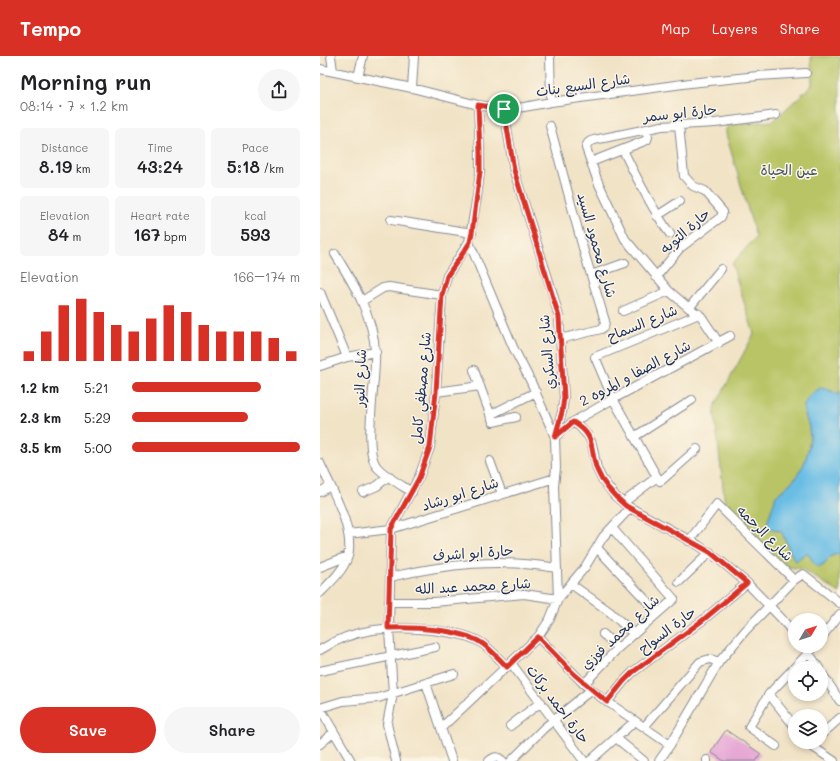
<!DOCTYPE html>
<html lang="en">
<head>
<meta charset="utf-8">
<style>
	body { margin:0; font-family:Mali,"Playpen Sans Arabic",sans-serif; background:#f6f6f6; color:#202124; height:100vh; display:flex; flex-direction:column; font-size:15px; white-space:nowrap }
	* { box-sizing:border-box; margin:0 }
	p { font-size:13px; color:#757577 }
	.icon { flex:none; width:22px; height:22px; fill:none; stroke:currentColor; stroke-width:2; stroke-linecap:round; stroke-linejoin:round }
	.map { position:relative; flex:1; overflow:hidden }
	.drawer { display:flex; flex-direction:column; background:#fff; width:320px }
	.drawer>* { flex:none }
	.needle { width:26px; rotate:51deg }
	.controls { position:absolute; left:468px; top:557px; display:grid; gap:8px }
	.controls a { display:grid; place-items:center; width:40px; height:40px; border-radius:50%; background:#fff; box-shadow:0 2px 6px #0003; font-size:20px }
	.pin { position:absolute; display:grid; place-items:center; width:34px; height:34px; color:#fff; margin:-17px; border:2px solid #fff; border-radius:50%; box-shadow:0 1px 4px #0007 }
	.round { display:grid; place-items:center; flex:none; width:42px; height:42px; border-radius:21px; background:#f6f6f6 }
	.summary { display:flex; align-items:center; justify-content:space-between; height:68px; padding:0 20px }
	h1 { font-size:22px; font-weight:600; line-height:30px }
	.stats { display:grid; grid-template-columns:repeat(3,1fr); gap:6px; height:68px; padding:4px 20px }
	.stats div { display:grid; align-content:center; border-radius:6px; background:#f6f6f6; text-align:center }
	.stats b { font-size:17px; font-weight:600 }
	.stats small { font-size:11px; font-weight:400 }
	.stats p { font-size:11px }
	.chart { height:112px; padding:8px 20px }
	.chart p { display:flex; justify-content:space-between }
	.chart svg { width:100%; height:72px; margin-top:4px; stroke:#d93025; stroke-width:6 }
	.primary-button { display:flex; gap:8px; margin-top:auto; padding:8px 20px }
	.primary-button a { flex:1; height:46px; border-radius:24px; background:#d93025; color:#fff; font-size:16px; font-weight:600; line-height:46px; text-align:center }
	.primary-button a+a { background:#f6f6f6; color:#202124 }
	ul { padding:0 20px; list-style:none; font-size:13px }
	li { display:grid; grid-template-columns:64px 48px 1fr; align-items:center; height:30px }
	li i { height:10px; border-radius:5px; background:#d93025 }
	header { display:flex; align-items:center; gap:24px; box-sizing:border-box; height:56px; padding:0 20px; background:#d93025; color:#fff }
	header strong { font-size:19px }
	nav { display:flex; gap:22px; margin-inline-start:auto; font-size:14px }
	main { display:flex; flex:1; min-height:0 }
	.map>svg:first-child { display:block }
	.green { fill:#b8c465; stroke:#6a7a62 }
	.water { fill:#69bde5; stroke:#4276a2 }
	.building { fill:#e6a7d6 }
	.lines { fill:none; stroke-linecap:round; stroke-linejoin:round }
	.street-casing { stroke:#868992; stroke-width:10 }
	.street { stroke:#fff; stroke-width:8 }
	.route-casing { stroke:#fff; stroke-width:8 }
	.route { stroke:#d93025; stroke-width:5 }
	.labels { text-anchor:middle; stroke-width:3; stroke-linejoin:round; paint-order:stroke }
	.street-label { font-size:14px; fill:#1b2f5e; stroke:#fcf5e5 }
	.park-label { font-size:14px; fill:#425460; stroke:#fcf5e5 }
</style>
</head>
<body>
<header>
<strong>Tempo</strong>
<nav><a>Map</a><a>Layers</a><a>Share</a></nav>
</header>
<main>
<section class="drawer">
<div class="summary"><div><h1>Morning run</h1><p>08:14 · 7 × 1.2 km</p></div><a class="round"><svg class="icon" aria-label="share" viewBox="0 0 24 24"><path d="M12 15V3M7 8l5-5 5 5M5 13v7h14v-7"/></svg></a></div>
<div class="stats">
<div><p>Distance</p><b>8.19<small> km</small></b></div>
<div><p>Time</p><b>43:24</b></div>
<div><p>Pace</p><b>5:18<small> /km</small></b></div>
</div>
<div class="stats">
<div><p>Elevation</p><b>84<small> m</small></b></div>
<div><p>Heart rate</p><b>167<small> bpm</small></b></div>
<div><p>kcal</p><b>593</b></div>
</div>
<div class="chart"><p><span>Elevation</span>166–174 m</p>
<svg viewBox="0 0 160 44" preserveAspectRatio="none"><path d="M5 44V38M15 44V26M25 44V10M35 44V6M45 44V14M55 44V22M65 44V26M75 44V18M85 44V10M95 44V14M105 44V22M115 44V26M125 44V26M135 44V26M145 44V30M155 44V38"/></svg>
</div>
<ul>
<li><b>1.2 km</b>5:21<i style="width:77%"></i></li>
<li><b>2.3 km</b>5:29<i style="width:69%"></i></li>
<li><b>3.5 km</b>5:00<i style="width:100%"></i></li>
</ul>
<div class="primary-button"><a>Save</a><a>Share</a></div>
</section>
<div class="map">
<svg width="520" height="705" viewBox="0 0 520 705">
	<rect width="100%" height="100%" fill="#fcf5e5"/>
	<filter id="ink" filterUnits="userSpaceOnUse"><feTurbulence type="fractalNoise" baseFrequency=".025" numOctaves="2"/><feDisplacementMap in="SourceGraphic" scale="8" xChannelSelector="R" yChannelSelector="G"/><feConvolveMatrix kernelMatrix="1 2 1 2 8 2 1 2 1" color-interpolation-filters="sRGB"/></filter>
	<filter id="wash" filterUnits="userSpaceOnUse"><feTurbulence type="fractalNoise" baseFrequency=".012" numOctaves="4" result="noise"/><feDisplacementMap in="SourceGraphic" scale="16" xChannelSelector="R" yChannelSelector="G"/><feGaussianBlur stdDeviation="0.9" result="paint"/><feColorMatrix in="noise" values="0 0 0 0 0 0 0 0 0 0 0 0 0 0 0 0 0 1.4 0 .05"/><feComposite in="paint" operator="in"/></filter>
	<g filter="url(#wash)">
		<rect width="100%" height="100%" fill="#f1e3c6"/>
		<path class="green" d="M491,0H520V339L507,333L484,349V355L489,371L490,381L487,400L484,408L475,423L456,440L447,468L457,475H461L474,504L476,505L486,497H488L494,508L500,511L504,509L511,500L520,497V537L482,513L463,510L405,449L394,352L434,278L412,208L436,181L406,78V73L409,69L453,65L492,29Z"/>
		<path class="water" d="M500,332L507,333L520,339V497L511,500L504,509L498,511L494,508L488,497H486L476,505L474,504L461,475L449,472L447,468L456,440L475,423L484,408L489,391L490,381L489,371L484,355V349L489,340Z"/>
		<g id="blocks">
			<path class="building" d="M406,674L441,698L436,705H404L391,696Z"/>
		</g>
	</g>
	<g filter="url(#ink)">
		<use href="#blocks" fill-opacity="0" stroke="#868992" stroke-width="1"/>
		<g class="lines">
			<g class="street-casing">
				<path id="street" d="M11,0L13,15
					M230,0L231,46
					M0,13L92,32L158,49L184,53L204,51L231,46L370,27L438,20L486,17
					M38,21L43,0
					M92,32L94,0
					M230,70L264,196L285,265L284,271L281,273L240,283
					M303,94C317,123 331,151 350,178
					M271,106L327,84L328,81L326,73
					M337,160L360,145
					M71,164L152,177
					M149,186L193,291L211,326L235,381L253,366L293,343L410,280
					M15,198C33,227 54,261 55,296C57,322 42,393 57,411C66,421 81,429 92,436
					M271,219L305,207
					M336,221L360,192L401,161L403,156L385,135L373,130L364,120L359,69
					M0,236L27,301
					M42,245L63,232L69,231L122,239
					M369,252L401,213
					M303,255L349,235
					M399,287L381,260L369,252L349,235L305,183L278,126L266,92C267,86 270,85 274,84L342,70L395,67L456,59
					M0,310L27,301L56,296
					M154,314L173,366L196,361
					M116,336L160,330
					M170,359L216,336
					M253,366L259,370L269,381L272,388L277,413L282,423L295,440L307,450L378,489L402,506L427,527L461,562L475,579
					M314,381L372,344
					M170,405L182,438
					M0,407C11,432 35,473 28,500C24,514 10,527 0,537
					M337,421L293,343L275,301L379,258
					M0,436L10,430
					M43,436L57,430L69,420
					M303,447L337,421L340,425L342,424L377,393
					M28,478L71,473L235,422
					M369,485L397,448L474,524
					M277,492L338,557
					M0,511L28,500
					M70,521C127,508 179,502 237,512
					M359,526L390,496
					M251,528L290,556L314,578
					M69,546H114L204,538L238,543L234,430L236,412L235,381L242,356L244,342L239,261L232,235L194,115L184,53
					M283,578L298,592
					M218,581L264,628L279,640L350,689
					M501,582L520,558
					M484,590L499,612
					M0,594C35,571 72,570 112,574C128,576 146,578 160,586C170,592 178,602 187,611
					M191,607L264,705
					M0,615L115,591
					M501,616L520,645
					M106,627L132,705
					M264,628L298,592L354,543L292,472
					M449,638L475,671
					M287,646L304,625L313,616L383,564L427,527
					M0,652L23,645L58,642L134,618
					M0,652L31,705
					M190,670L221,646
					M324,671L380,606L390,603L399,606
					M121,672L218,581L230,563L238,543L265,511L283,481L310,452
					M501,679L520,662
					M296,682L324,705
					M487,686L490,689L514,705
					M0,688L14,676
					M456,690L429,671L449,638L495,590
					M387,704V705
					M76,705L67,668L73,638L69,572L71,473L99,421L110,391L116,336L122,239L127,220L149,186L157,141L160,116V96L158,49
					M169,705C175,700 177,700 183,705
					M191,705L224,672L271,634
					M270,705L315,665
					M339,705L350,689L399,606L425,575L474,524L483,518L520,547"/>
			</g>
			<use href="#street" class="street"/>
		</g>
	</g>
	<g class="lines" filter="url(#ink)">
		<g class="route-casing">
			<path id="route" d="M158,49L184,53L194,114L239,261L244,342L242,356L235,381L253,366C277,380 269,392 277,414C283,429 294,440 306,450L390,496L427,527L383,564L313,616L304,625L287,646L254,618L218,581L187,611C178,602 170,592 160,586C138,573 94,571 68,572L71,473L99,422L110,391L116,336L122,239L127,220L145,194L150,186L152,177L160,116V96Z"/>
		</g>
		<use href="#route" class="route"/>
	</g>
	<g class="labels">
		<g class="street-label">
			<text transform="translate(263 29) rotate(-8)" y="5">شارع السبع بنات</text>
			<text transform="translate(360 57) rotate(-6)" y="5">حارة ابو سمر</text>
			<text transform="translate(365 175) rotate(-41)" y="5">حارة التوبه</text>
			<text transform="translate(277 189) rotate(74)" y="5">شارع محمود السيد</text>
			<text transform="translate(322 267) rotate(-22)" y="5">شارع السماح</text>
			<text transform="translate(227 296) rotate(-95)" y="5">شارع السكري</text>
			<text transform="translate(315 317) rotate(-28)" y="5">شارع الصفا و المروه 2</text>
			<text transform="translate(40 322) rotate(-88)" y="5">شارع النور</text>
			<text transform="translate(101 332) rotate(-85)" y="5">شارع مصطفي كامل</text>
			<text transform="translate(140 438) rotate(-18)" y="5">شارع ابو رشاد</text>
			<text transform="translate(445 477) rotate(45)" y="5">شارع الرحمه</text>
			<text transform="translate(153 497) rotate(-4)" y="5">حارة ابو اشرف</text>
			<text transform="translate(153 530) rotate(-3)" y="5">شارع محمد عبد الله</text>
			<text transform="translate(347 574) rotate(-37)" y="5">حارة السواح</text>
			<text transform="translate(300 576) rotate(-43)" y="5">شارع محمد فوزي</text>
			<text transform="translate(238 648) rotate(53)" y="5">حارة احمد بركات</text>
		</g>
		<g class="park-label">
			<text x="469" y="119">عين الحياة</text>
		</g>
	</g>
</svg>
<div class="controls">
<a><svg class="needle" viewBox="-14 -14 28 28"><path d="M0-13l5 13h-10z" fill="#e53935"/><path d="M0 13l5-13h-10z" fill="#757577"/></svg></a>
<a><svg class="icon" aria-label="locate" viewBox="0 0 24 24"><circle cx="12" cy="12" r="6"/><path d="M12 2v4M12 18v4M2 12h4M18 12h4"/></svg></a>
<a><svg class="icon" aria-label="layers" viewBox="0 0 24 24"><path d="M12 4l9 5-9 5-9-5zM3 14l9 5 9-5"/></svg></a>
</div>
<div class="pin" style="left:184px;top:53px;background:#1e9e55"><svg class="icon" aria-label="arrive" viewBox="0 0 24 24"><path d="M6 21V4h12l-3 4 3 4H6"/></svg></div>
</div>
</main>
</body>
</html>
